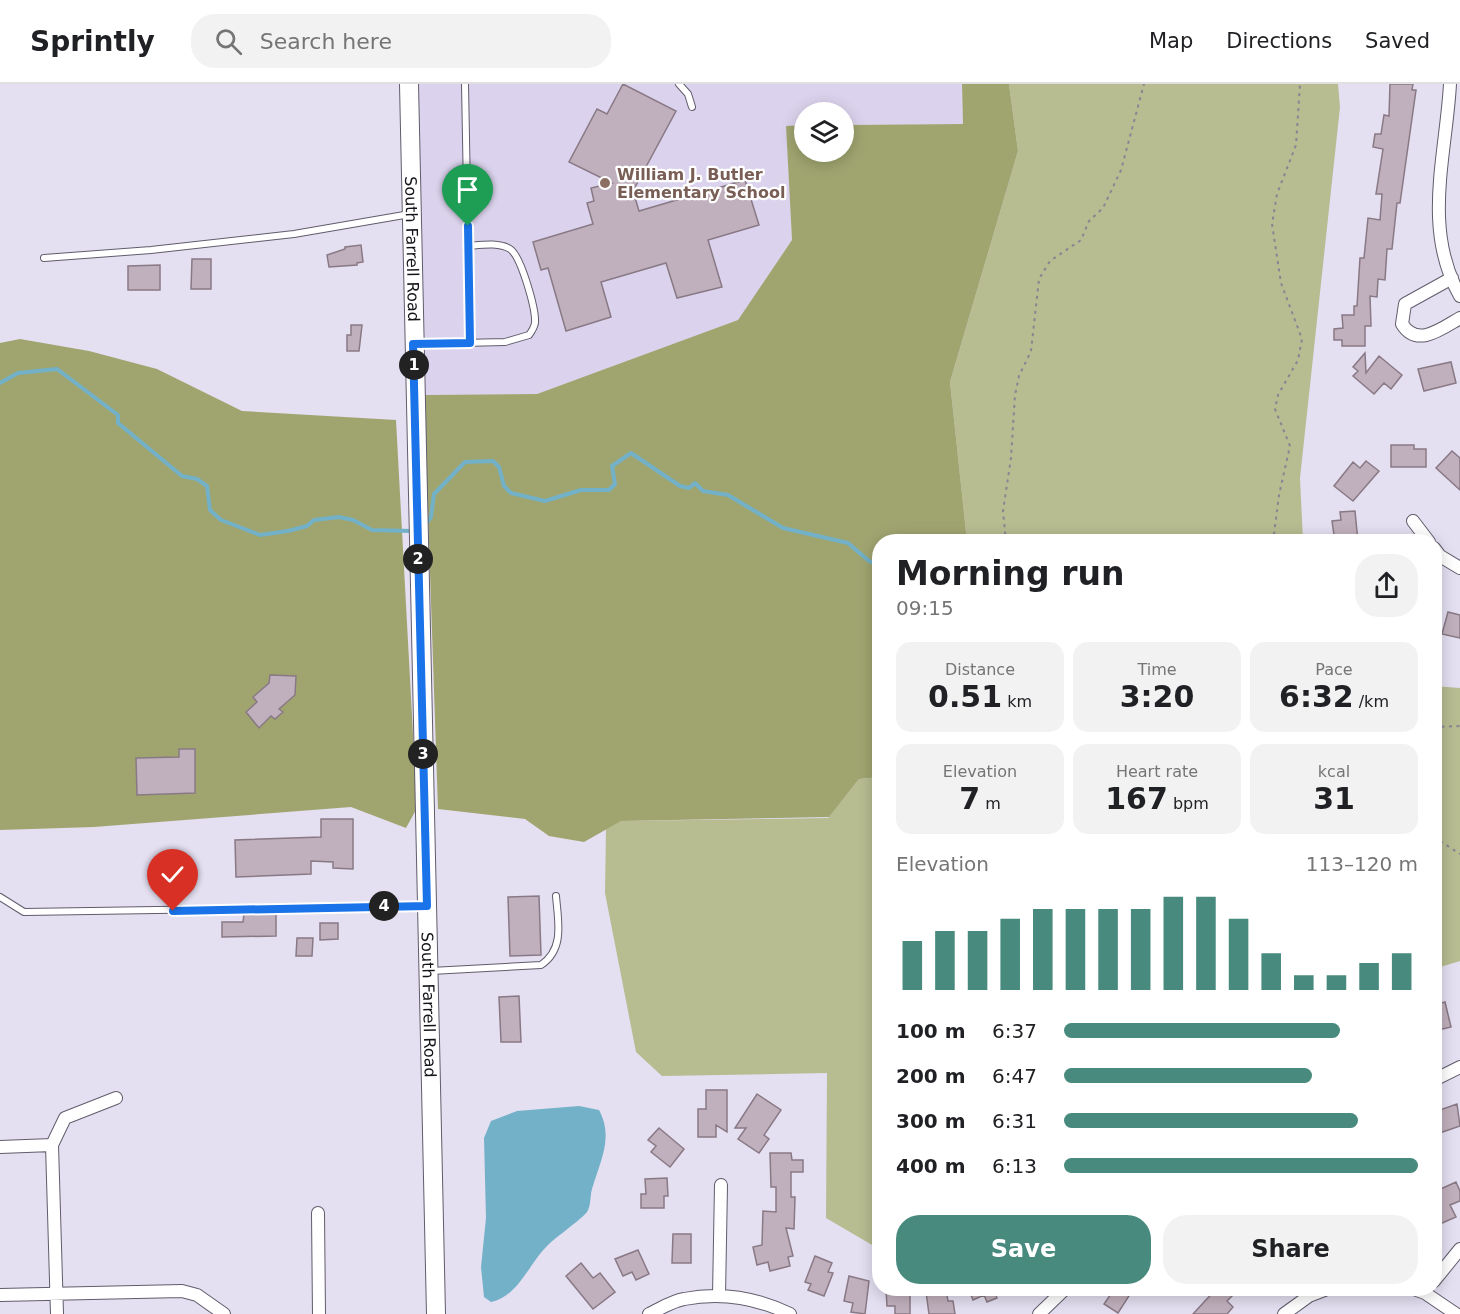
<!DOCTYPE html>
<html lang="en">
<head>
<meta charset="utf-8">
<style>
	body { margin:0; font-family:"DejaVu Sans",sans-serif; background:#f2f2f2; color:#202124; height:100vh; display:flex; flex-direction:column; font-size:22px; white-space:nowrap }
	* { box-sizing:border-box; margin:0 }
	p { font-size:20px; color:#757577 }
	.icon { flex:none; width:33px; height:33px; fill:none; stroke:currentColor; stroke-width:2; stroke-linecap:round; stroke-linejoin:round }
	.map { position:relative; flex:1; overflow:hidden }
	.drawer { position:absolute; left:872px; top:450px; width:570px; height:762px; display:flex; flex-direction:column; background:#fff; border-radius:24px; box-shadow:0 3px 15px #0003 }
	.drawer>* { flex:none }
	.fabs { position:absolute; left:794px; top:18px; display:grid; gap:12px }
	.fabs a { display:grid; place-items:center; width:60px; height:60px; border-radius:50%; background:#fff; box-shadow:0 3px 15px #0003; font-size:30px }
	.pin { position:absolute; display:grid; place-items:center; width:51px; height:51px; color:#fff; margin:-62px -26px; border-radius:50% 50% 50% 0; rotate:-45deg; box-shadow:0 0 6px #0007 }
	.pin .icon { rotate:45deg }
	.km { position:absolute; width:30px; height:30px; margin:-15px; border-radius:50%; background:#222; color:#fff; font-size:16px; line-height:30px; text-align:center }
	.round { display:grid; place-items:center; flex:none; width:63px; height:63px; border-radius:24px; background:#f2f2f2 }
	.overview { display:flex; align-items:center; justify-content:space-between; height:102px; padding:0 24px }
	h1 { font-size:33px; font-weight:700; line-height:45px }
	.metrics { display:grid; grid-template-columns:repeat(3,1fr); gap:9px; height:102px; padding:6px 24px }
	.metrics div { display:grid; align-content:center; border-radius:15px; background:#f2f2f2; text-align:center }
	.metrics b { font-size:30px; font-weight:700 }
	.metrics small { font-size:16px; font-weight:400 }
	.metrics p { font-size:16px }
	.chart { height:168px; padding:12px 24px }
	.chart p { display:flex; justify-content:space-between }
	.chart svg { width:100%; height:108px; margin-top:6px; stroke:#488b7e; stroke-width:6 }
	.cta { display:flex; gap:12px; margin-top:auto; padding:12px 24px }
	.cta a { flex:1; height:69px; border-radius:24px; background:#488b7e; color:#fff; font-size:24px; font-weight:700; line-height:69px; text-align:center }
	.cta a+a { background:#f2f2f2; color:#202124 }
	ul { padding:0 24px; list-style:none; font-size:20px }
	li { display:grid; grid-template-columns:96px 72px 1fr; align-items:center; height:45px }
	li i { height:15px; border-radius:8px; background:#488b7e }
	header { display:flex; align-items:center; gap:36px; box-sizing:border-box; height:84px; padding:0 30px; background:#fff; border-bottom:2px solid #e0e0e0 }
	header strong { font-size:28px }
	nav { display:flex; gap:33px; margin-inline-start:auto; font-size:21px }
	.search { width:420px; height:54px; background:#f2f2f2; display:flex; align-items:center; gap:15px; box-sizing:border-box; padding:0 21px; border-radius:24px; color:#757577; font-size:22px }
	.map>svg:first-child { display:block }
	.built { fill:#dbd3ed }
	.green { fill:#b7bc91 }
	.forest { fill:#a0a570 }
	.water { fill:#72b1c8 }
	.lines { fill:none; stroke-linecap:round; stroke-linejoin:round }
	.stream { stroke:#72b1c8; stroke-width:4 }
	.building { fill:#c0b0bd; stroke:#897985; stroke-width:1.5 }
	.lane-casing { stroke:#615c6c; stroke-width:8 }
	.street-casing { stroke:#615c6c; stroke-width:14 }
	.secondary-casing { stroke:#615c6c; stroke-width:20 }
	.path { stroke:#898592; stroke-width:2; stroke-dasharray:3 4.5; stroke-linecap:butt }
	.lane { stroke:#fff; stroke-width:6 }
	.street { stroke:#fff; stroke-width:12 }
	.secondary { stroke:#fff; stroke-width:18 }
	.route-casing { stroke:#fff; stroke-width:12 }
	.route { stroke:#1a73e8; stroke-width:8 }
	.education-dot { fill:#8d6e63; stroke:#fff; stroke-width:2 }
	.labels { text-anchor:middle; stroke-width:4.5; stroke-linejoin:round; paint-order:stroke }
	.education-label { font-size:16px; font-weight:bold; fill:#785e54; stroke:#fff; text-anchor:start }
	.street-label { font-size:16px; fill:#151319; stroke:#fff }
</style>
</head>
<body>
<header>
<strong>Sprintly</strong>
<div class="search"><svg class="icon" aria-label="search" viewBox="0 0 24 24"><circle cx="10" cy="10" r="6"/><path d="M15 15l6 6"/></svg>Search here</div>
<nav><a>Map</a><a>Directions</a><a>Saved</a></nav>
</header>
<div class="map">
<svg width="1460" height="1230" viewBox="0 0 1460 1230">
	<rect width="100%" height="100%" fill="#e4dff1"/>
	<path class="built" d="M418,0H962L963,40L843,41V28H804V41L786,42L792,156L738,236L537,310L424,311Z"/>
	<path class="green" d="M1009,0H1338L1340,23L1300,394L1303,457H967L950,298L1018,67Z
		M1434,602L1460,604V877L1434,885Z
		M879,693V1165L826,1134L827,989L662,992L636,968L605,809L606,745L620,737L828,734L859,695Z"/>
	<path class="forest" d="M962,0H1009L1018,67L950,298L967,457L879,458V693L859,695L829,733L621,737L584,758L549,752L525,735L438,725L424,311L537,310L738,236L792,156L786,42L804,41V68H843V41L963,40Z
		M20,255L89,267L157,285L242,327L396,336L417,724L406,744L351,723L94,743L0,746V259Z"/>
	<path class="water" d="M579,1022L599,1026C614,1054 600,1077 592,1105C590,1111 591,1122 587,1128C583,1134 556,1153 548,1161C529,1179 519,1212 491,1218L484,1213L481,1183L486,1134L484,1054L491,1037L517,1027Z"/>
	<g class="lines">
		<path class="stream" d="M0,299L18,289L57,285L118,331V339L182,392L197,395L207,402L210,426L221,436L260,451L288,447L307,442L314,436L339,433L353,436L372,446L412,447
			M428,437L431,433L434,410L465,378L493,377L499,383L504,402L511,409L545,417L581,406H609L615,400L612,382L631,369L680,402L689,404L695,399L703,407L728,411L783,444L848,459L869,477L879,481"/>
	</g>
	<path class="building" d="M623,0L676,27L633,107L639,127L745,96L759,141L708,156L722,203L677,214L666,179L601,198L611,233L566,247L548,184L541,186L533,158L593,140L587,119L594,117L591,104L612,99L569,78L597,25L607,30Z
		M1390,0H1413L1412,6H1416L1400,119H1397L1392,165H1387L1385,196L1378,195L1377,213L1370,212L1371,242H1365V262H1342V256H1334V245L1343,244L1342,231H1354V222H1357L1360,174H1364L1368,134L1380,136L1382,110H1376L1383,65L1373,63L1375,50H1381L1384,31L1389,32Z
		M361,161L363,178L357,179V181L329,183L327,171L345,165V163Z
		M192,175H211V205H191Z
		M160,181V206H128V182Z
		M351,241H362L359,267H347V251H351Z
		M1365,269L1366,289L1379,272L1402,291L1391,305L1384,299L1374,310L1353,292L1358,287L1353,283Z
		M1451,278L1456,299L1424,307L1418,285Z
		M1391,361H1414V365H1426V383H1391Z
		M1452,367L1460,374V406L1436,384Z
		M1366,377L1379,387L1353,417L1334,402L1353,378L1360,384Z
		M1355,427L1358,458H1335L1332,437L1341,436L1340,428Z
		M1448,528L1460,531V554L1442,550Z
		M270,591L296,592L295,611L279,625L283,628L275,635L271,632L259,644L246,628L257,618L253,613L269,599Z
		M179,665H195V709L137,711L136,674L179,673Z
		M321,735H353V785L333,784V778L311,777V790L236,793L235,756L321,753Z
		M539,812L541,871L510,872L508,813Z
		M244,830H276V852L222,853V838H243Z
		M320,839H338V855L320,856Z
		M297,854H313L312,872H296Z
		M519,912L521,958H501L499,913Z
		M1445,918L1451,943L1434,947V921Z
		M706,1006H727V1048L716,1041V1053H698V1025H706Z
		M757,1010L781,1026L764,1051L769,1055L759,1069L738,1055L746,1044H735Z
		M1457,1020L1460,1042L1434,1051V1028Z
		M659,1044L684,1065L670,1083L651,1068L656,1062L648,1056Z
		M770,1069H791L792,1076H803V1088H791V1113H795L794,1145L786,1144L793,1172L788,1173L790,1182L770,1187L768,1178L757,1181L753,1163L762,1161L763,1127L776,1128V1103H771Z
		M667,1094L668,1112H664V1124H641V1110H646L645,1095Z
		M1456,1098L1460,1107V1117L1450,1121L1456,1133L1440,1140L1434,1126V1108Z
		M673,1150H691V1179H672Z
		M638,1166L649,1190L636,1196L632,1188L623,1192L615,1175Z
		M815,1172L832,1179L828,1188L833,1189L824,1212L808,1206L811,1200L805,1198Z
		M581,1179L593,1194L600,1189L615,1208L593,1225L566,1192Z
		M849,1192L869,1197L865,1230L851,1228L853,1219L844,1217Z
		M968,1204H1000V1205L994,1207L997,1214L987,1218L984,1211L973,1216Z
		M1115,1204H1134L1118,1229L1104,1220Z
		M1217,1204H1240L1227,1217L1233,1223L1227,1230H1193Z
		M946,1205L948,1217H953L955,1230H929L926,1208Z
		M886,1206H910V1230H895V1222H887Z"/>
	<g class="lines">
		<g class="lane-casing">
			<path id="lane" d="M465,0L468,162
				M679,0L688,10L692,23
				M44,174L151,166L294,150L410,130
				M417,260L505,258L529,251C532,247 534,244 535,239C536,225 521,172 510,165C499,158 481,161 468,162L470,259
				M0,813L24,828L426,822
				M431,887L541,881C565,865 558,837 556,812"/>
		</g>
		<g class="street-casing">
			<path id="street" d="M1450,0C1446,72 1422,145 1460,212
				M1452,194L1405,220L1402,240C1417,264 1441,245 1460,234
				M1413,437L1429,458
				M1434,464L1440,472L1460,484
				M1434,996L1460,983
				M0,1063L52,1061
				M318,1129L319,1230
				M1434,1197L1460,1165
				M1411,1204L1425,1209L1456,1230
				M0,1211L182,1207L197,1211L224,1230
				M719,1212L721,1101
				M57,1230L52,1061L65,1034L116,1014
				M649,1230C660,1225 672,1217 684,1215C720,1208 757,1214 790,1230
				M1039,1230L1066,1204
				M1284,1230L1309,1212L1330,1204"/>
		</g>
		<g class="secondary-casing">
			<g id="secondary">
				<path id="s1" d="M409,0L436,1230"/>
			</g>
		</g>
		<path class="path" d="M1006,458L1003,427L1011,374L1015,311L1019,292L1031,267L1039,195L1050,177L1081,156L1089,137L1103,124L1121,86L1144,0
			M1273,458L1279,411L1290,362L1275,325L1278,311L1298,276L1302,255L1281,199L1272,140L1277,110L1296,61L1300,0
			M1434,643L1460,642
			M1434,753L1460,770"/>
		<use href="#lane" class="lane"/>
		<use href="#street" class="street"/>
		<use href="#secondary" class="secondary"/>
	</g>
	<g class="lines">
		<g class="route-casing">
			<path id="route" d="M173,827L427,822L413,260L470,259L468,142"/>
		</g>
		<use href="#route" class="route"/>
	</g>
	<circle class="education-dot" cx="605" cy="99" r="6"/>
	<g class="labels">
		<g class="education-label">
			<text x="617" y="96">William J. Butler<tspan x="617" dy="18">Elementary School</tspan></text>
		</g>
		<g class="street-label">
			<text dy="6" stroke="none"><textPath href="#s1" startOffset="165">South Farrell Road</textPath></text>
			<text dy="6" stroke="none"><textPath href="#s1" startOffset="921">South Farrell Road</textPath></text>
		</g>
	</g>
</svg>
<div class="fabs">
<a><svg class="icon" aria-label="layers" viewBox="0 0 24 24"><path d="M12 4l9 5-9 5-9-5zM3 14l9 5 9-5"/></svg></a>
</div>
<div class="pin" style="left:468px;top:142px;background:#1e9e55"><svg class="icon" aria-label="arrive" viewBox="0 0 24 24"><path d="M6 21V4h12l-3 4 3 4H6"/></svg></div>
<div class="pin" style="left:173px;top:827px;background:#d93025"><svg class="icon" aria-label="check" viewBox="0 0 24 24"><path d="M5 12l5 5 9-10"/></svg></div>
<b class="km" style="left:414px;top:281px">1</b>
<b class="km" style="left:418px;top:475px">2</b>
<b class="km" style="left:423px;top:670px">3</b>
<b class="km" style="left:384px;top:822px">4</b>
<section class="drawer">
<div class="overview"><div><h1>Morning run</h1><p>09:15</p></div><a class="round"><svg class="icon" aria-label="share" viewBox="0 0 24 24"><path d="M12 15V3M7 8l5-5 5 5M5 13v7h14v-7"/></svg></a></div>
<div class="metrics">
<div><p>Distance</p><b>0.51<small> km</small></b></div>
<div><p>Time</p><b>3:20</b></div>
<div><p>Pace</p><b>6:32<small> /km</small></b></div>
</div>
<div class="metrics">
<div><p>Elevation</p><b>7<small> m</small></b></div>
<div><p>Heart rate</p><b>167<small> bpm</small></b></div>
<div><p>kcal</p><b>31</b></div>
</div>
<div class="chart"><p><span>Elevation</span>113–120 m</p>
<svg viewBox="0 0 160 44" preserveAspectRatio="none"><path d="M5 44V24M15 44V20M25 44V20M35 44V15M45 44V11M55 44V11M65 44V11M75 44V11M85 44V6M95 44V6M105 44V15M115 44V29M125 44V38M135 44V38M145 44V33M155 44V29"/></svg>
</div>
<ul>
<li><b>100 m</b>6:37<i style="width:78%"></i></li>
<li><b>200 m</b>6:47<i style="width:70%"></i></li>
<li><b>300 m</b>6:31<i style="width:83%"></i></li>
<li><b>400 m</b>6:13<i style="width:100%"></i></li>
</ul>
<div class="cta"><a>Save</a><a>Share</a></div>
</section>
</div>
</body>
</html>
